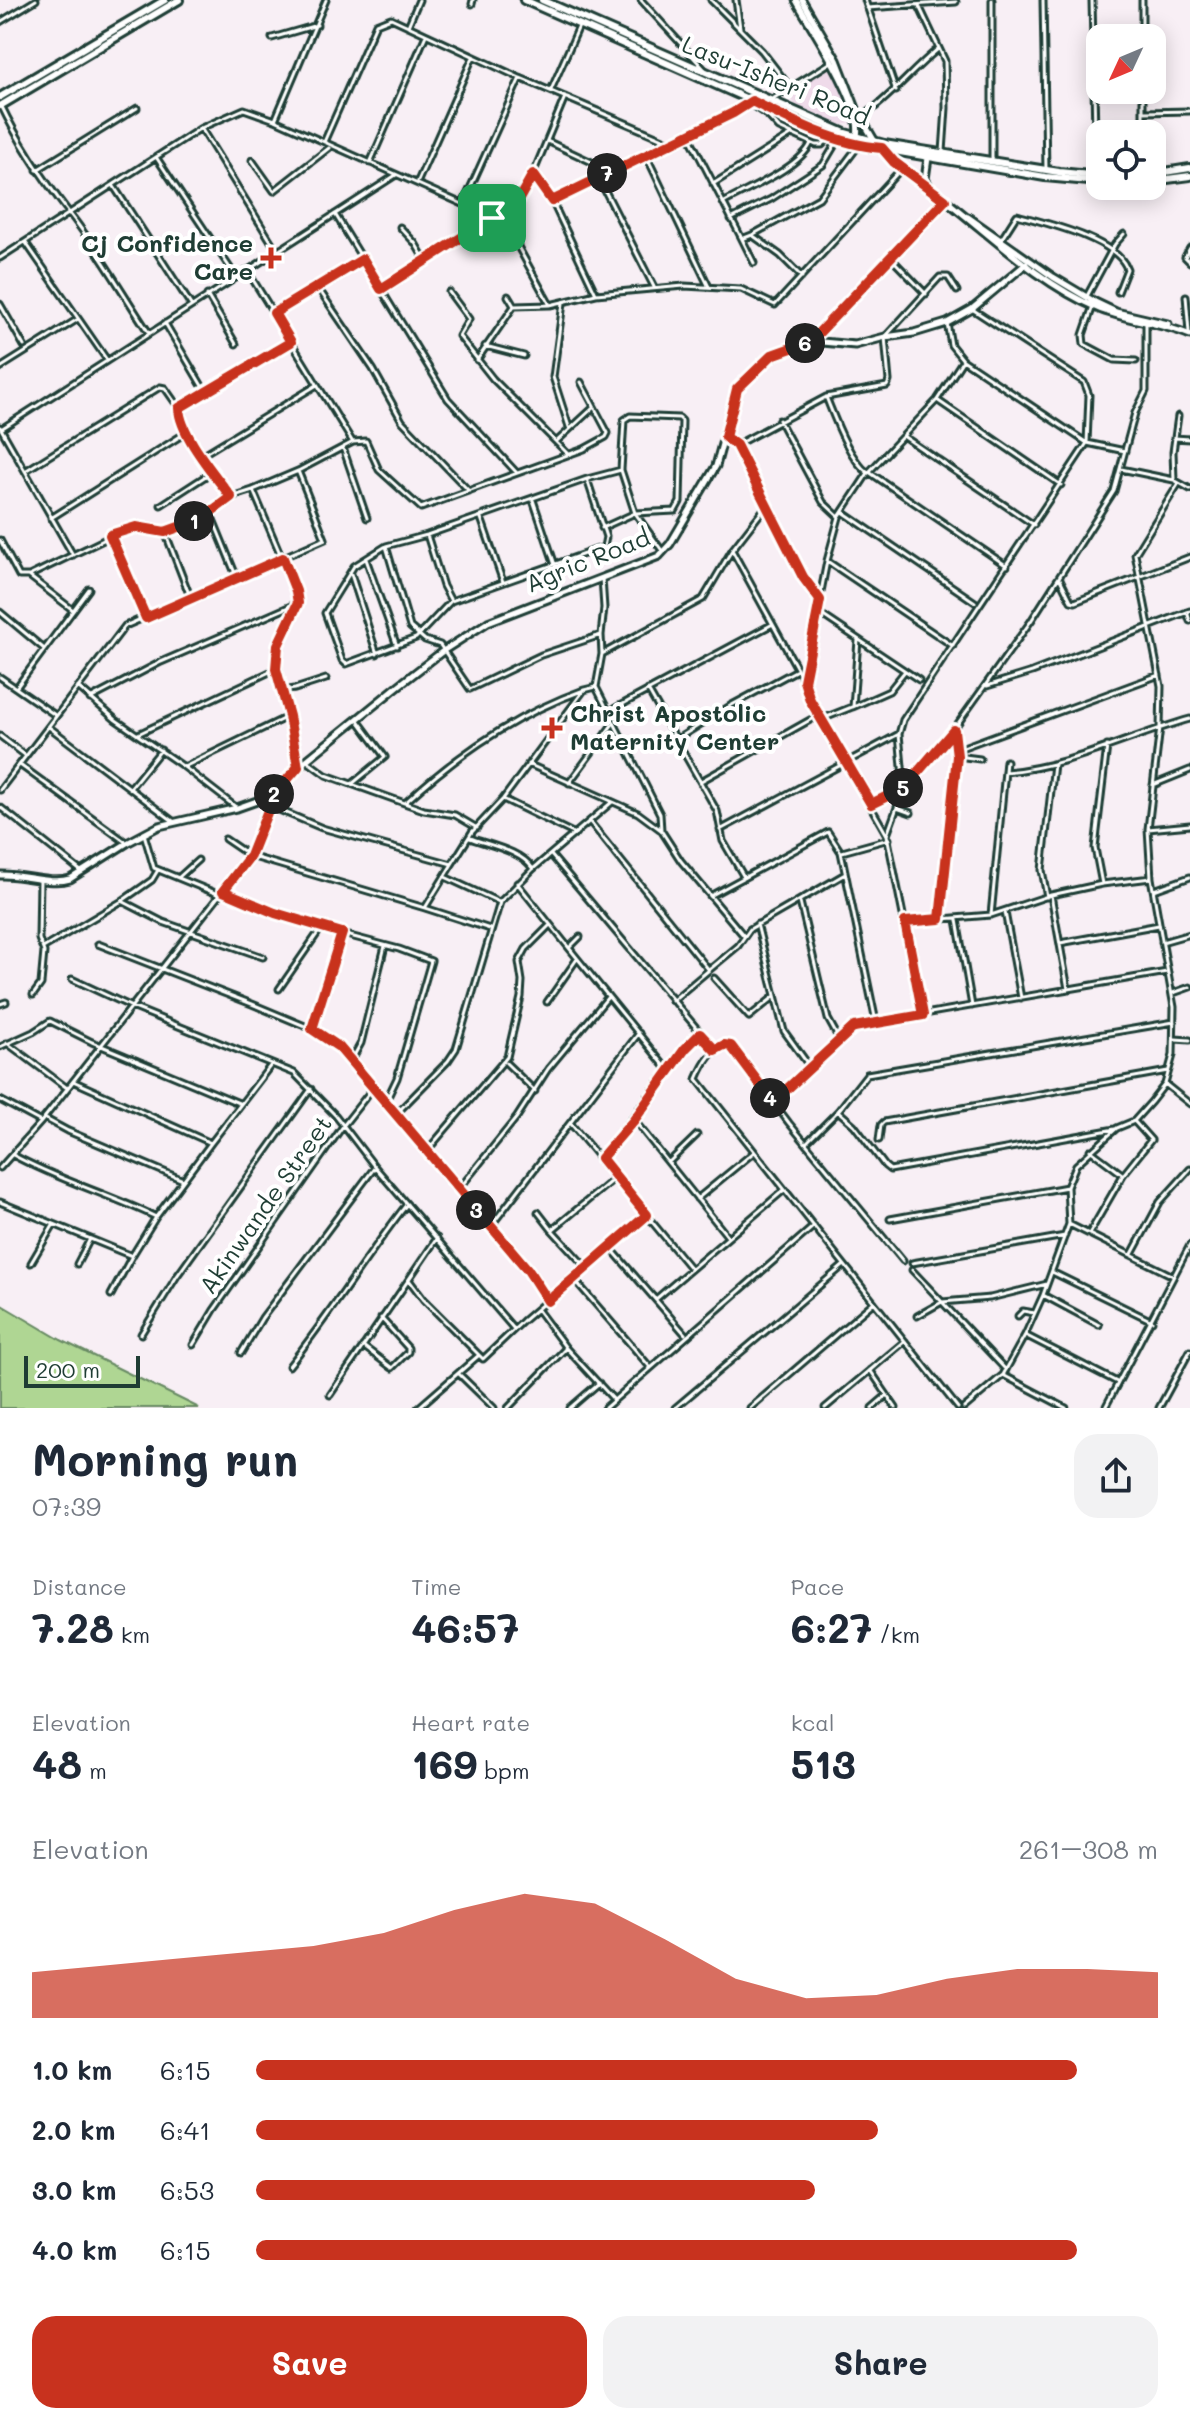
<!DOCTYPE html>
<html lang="en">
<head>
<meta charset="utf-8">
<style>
	body { margin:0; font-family:Mali,sans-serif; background:#f2f2f3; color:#1f2937; height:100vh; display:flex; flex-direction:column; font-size:30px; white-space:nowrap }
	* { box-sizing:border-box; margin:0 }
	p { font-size:26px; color:#747a83 }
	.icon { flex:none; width:44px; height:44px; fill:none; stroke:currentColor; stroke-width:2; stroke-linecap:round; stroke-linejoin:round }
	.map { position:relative; height:1408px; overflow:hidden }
	.details { display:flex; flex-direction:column; background:#fff; flex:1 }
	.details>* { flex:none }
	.needle { width:52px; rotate:226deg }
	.buttons { position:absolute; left:1086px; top:24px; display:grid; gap:16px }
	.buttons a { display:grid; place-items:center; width:80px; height:80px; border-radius:16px; background:#fff; box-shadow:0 4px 20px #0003; font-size:40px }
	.scale { position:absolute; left:24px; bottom:20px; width:116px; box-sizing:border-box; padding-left:8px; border:4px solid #1f3d34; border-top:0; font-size:22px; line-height:28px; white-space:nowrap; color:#1f3d34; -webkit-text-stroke:6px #fff; paint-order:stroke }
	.pin { position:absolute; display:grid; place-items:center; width:68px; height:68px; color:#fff; margin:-34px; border-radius:16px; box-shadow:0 4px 12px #0006 }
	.km { position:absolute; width:40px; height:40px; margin:-20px; border-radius:50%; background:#222; color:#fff; font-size:22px; line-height:40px; text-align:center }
	.round { display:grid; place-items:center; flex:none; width:84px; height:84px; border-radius:24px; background:#f2f2f3 }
	.headline { display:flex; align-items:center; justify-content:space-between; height:136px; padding:0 32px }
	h1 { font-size:44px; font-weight:800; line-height:60px }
	.figures { display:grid; grid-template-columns:repeat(3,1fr); gap:12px; height:136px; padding:8px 32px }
	.figures div { display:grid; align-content:center }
	.figures b { font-size:40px; font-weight:800 }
	.figures small { font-size:22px; font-weight:400 }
	.figures p { font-size:22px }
	.chart { height:224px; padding:16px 32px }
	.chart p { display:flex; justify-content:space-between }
	.chart svg { width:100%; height:144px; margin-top:8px; fill:#c8321e; opacity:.7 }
	.primary-button { display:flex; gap:16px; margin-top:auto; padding:16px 32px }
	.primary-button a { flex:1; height:92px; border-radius:24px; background:#c8321e; color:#fff; font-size:32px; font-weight:800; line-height:92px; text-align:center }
	.primary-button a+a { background:#f2f2f3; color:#1f2937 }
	ul { padding:0 32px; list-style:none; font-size:26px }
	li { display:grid; grid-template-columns:128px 96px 1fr; align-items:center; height:60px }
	li i { height:20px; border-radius:10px; background:#c8321e }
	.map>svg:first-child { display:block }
	.built { fill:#efdbea }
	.green { fill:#afd693; stroke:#678a64; stroke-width:2 }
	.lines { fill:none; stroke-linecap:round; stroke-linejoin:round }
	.street-casing { stroke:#1f3d34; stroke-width:9 }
	.secondary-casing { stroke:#1f3d34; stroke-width:11 }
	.primary-casing { stroke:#1f3d34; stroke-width:12 }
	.street { stroke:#fff; stroke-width:3 }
	.secondary { stroke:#fff; stroke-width:5 }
	.primary { stroke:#fff; stroke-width:6 }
	.route-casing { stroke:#fff; stroke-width:16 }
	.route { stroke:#c8321e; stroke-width:10 }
	.poi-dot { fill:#c8321e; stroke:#fff; stroke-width:3 }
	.labels { text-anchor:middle; stroke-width:8; stroke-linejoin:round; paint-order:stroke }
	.street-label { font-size:24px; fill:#1f3d34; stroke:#fff }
	.poi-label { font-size:24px; font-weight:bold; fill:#1f3d34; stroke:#fff; text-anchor:end }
</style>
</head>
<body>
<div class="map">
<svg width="1190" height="1408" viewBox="0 0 1190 1408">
	<rect width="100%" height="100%" fill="#f8eff5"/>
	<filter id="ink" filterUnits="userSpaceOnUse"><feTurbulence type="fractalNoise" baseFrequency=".0125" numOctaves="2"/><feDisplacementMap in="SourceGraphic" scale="16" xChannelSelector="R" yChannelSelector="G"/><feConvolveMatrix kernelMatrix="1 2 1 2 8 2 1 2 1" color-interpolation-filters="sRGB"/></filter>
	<g filter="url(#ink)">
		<path class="built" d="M832,63L843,89L855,123L838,125L807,112L795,104L785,90Z"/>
		<path class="green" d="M0,1304L61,1340L199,1408H0Z"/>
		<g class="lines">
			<g class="street-casing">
				<path id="street" d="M641,0L705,70
					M711,0L762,51L789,86
					M736,0L740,28
					M865,0L896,91
					M1043,0L1046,170
					M1092,0L1096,176
					M1142,0V38
					M472,4L473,0
					M919,6L945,61L946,108L943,152
					M867,8L956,2
					M0,22L36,0
					M408,26L419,0
					M272,38L317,25
					M551,90L580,24
					M1143,90V134
					M771,100L833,61
					M750,104L768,116L779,128L816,145H822L832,135
					M1,105C20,145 44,180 70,214C99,251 123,294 149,333
					M1143,112L1190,111
					M861,118C890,98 911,71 938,49
					M275,120L326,0
					M201,128L277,251
					M689,136L742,239L752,235L780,255L802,277
					M547,141L611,171
					M324,142L376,24L391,18L520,78L670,142
					M646,155L709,287
					M156,157L236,277
					M252,160L274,191L329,148
					M992,160V0
					M370,163L426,35
					M37,170L137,108
					M533,174L552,201L596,294
					M598,177L654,287
					M418,181L473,57
					M713,184L791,135
					M113,185L191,305
					M552,201L733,113L752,101
					M723,203C746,190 801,167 811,143
					M463,204L520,78
					M335,214L448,399L517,473
					M731,219L771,199L823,165L839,138
					M505,223L533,174L565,97
					M400,227L415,243L425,260
					M752,235L819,198L859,145
					M742,239L754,263
					M1001,240L1017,215C1045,223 1117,239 1127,269L1118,292
					M26,243L107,360
					M1190,248L1185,257L1190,262
					M0,258L201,128L244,109L275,120L505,223L550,305
					M892,259L926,294
					M247,270L352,441
					M318,288L373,369L402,421L469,491
					M381,289L492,218
					M449,292L469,319L459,336L493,379L568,454
					M207,295L236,344
					M508,296L514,306
					M1087,296L1115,244L1124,234
					M1186,296L1189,332
					M563,303L553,377L569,427
					M0,304L24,346
					M1093,306L1083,335L1084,344L1114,360L1136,361
					M274,313L363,259
					M165,323L205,391
					M812,339L945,200
					M485,346L524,356
					M477,360L514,306L550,305L596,294L684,286L741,289L775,305L902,168
					M963,360L1087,443L1125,451
					M0,368L78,319
					M826,397C835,419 849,459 868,473
					M937,400L1061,485
					M179,408C180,435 215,475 231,497L253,490L296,591C299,616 280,633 276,657L298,767
					M630,416L679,418L682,421L680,502L675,511L635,513L621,470L624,420Z
					M779,420L823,502L839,517
					M0,427L73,555
					M1,429L396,175
					M903,436L1034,525
					M725,437L736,445L803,577L820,600
					M1174,438L1190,439
					M556,442L593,408
					M736,445L826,397L887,386L889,381L885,337L940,277H948L957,291
					M343,448L367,518
					M202,455L317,385
					M1121,469L1174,480L1190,489
					M25,471L160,387L165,388L179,408L291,342
					M869,472L1007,566
					M587,479L606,537L604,547L451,601L416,638L346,664L342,660L325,613L354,566L386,546L427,535L587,479L621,470
					M1174,480L1173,452L1178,416
					M253,490L298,471L353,442L366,441L379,470L421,508L584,449L606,437L608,433L581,382
					M533,500L555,565
					M161,505L212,472
					M767,505L732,550L804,681L810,700L887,835L923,1015
					M210,512L237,578
					M843,512L975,602
					M51,518L187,432
					M481,518L503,582
					M602,528L635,513L663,552
					M165,532L191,599
					M110,535L146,618
					M427,535L443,586L451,601
					M0,540L19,576H29
					M386,546L410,627L425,640L440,645L470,689L541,655L601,635
					M366,559L397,646
					M827,561L953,646
					M351,574L377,654
					M29,576L122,531L139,527L165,532L201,519L231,497
					M29,576L73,610
					M602,578L604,608L601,635L602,654L596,687L660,814L661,830
					M1060,579L1071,601L1075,602L1190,557
					M0,612L43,648
					M1187,612L1190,621
					M819,613L919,680
					M858,640L853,707L889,691L905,671
					M602,654L703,599L732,550
					M0,677L55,715
					M804,679L827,561L839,517L868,473L937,400L963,360L951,345L947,323
					M987,686L1032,672L1190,611
					M78,687L116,720L184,767L237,808
					M16,688L89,589
					M648,690L717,811L723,841L744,877
					M282,691L295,689L326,679
					M90,699L161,662L298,603
					M608,712L771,625
					M822,719L852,707
					M49,727L173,821
					M138,734L276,669
					M0,736L25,755
					M677,739L730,706L797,670
					M958,749L1159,675
					M957,756L980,759
					M307,761L326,775L424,810L455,815L477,828
					M528,764L638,813L661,830L681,861L744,936
					M20,765L127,843
					M184,767L289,716
					M1005,772C1069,767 1129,736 1190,719
					M701,781L819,715
					M569,783L612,725
					M352,784L385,757L357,719
					M1153,785L1190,770
					M131,787L161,750
					M0,790L125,626L325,539L298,471
					M503,799L575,834
					M258,801L322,828L452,864L472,832L503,799L584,690L596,687
					M406,802C458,754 517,714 584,690
					M871,804L904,788L899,734L903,720L1087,443L1089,395L1084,382L972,309
					M0,807L82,872
					M897,808L911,813
					M590,822L709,970L672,1001
					M1148,829L1190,825
					M720,830L899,734
					M144,834L154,868L220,895
					M887,835L904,788L949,736L1031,621L1114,491L1135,413L1146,391V323
					M470,838C489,845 522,851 533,869
					M225,839L250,856L425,908L452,864
					M842,852L889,839
					M551,855L715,1050
					M158,870L152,880L122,901L163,922L263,957
					M445,877L499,902
					M178,878L198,860
					M517,883L569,948L580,937
					M1102,884L1095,848L1107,746
					M1154,890L1190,877
					M223,891L312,926L399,949L431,961L397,1078L386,1101
					M1051,895L1068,989
					M710,896L828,832L841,852L876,1022
					M1047,897L1042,870L1054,764
					M800,902L828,1019L839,1039
					M425,908L490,929
					M1005,912L1021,998
					M991,915L1006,761
					M940,919L957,756L954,730
					M957,920L972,1006
					M905,922L991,915L1051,895L1102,884L1151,878
					M757,924L784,1031L810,1067
					M1162,942L1190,934
					M1060,943L1159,925
					M98,944L252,1004L312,1029L336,1044L528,1270L548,1301
					M43,948L122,901
					M569,948L668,1070
					M709,970L738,946L750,929L845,874
					M714,978L749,1017L775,996
					M72,979L132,1007L294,1073L336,1116L375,1167L514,1329
					M279,989L322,927
					M1173,993L1190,987
					M33,995L41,984L44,952L39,939L40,879
					M547,1002L577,959
					M0,1004L6,1002
					M312,1029L342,934
					M1175,1039L1190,1040
					M7,1043L67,1088
					M0,1047L33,1032L50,1021L92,1042L241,1104
					M350,1063L361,1043L385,946
					M506,1063L535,1091
					M73,1081L211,1143L271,1065
					M1165,1084L1190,1104
					M0,1100L41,1122
					M773,1102L839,1039L861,1025L1167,972
					M838,1111L854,1125L885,1166L890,1170L1115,1129
					M396,1114L448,1061L456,1049L500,902L533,869L612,802
					M44,1118L68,1131L183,1180
					M634,1120L728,1237
					M571,1124L691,1269
					M879,1140L881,1125L884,1122L1168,1071
					M807,1142L838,1111L867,1074L1174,1022
					M1090,1150L1122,1174
					M426,1152L507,1057L521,997L522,981L519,962L526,949L549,926
					M13,1155C58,1180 109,1194 156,1217
					M601,1158C635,1118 664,1069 700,1034
					M669,1162L697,1135
					M0,1168L41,1122L250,856L274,795
					M459,1189L517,1117L548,1069L608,997
					M697,1199L753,1153
					M0,1202L132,1256L156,1217L211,1143
					M538,1212L552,1230
					M890,1219L1067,1187
					M1069,1224L1173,1276
					M491,1226L639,1033
					M1089,1234L1123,1175L1151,1140L1134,1121
					M609,1246L685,1334
					M1132,1254L1160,1202L1190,1169
					M903,1261L789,1123L731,1046C713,1044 703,1065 697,1079L958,1408
					M31,1263L54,1224
					M912,1263L1065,1236
					M77,1264L90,1239
					M585,1266L552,1230L616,1177
					M912,1270L1006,1370
					M1052,1272L1152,1321
					M574,1279L650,1367
					M409,1280L424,1300L483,1359L523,1321L647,1215
					M111,1295L132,1256
					M1043,1295L1099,1325
					M656,1299L784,1190
					M537,1309L566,1348L614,1400
					M917,1316L942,1302L990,1298L1047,1284
					M1018,1316L1023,1311L1034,1313
					M141,1334L177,1276L311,1089
					M1025,1335L1117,1382
					M193,1345L214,1310L343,1126L373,1088
					M363,1346L392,1368L408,1352V1348L381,1318
					M241,1353L262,1318L375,1167
					M289,1366C331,1314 366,1256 407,1204
					M870,1370L896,1408
					M459,1374L494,1408
					M1003,1375L1066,1408
					M330,1395L437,1238
					M418,1408L478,1356
					M508,1408L566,1348
					M570,1408L599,1383
					M605,1408L814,1226
					M675,1408L843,1266
					M750,1408L874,1302
					M825,1408L905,1341
					M872,1408L886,1396
					M964,1408L1003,1375L1025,1335L1043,1295L1069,1224L1067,1187L1076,1165L1117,1128L1134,1121L1151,1102L1165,1084L1173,1055L1174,1007L1151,878L1148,829L1160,727L1161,686L1135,554L1179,483
					M1105,1408L1190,1245
					M1159,1408L1190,1351"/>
			</g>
			<g class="secondary-casing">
				<path id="secondary" d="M796,0C812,29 864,105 857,136
					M802,0L837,60L857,111L874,140
					M882,148C897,170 923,183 943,198C992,236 1039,283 1097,308C1127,321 1160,322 1190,335
					M928,184L925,179L928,158
					M968,217L1053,277L1095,302L1116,312L1168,324
					M0,875C24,874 50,885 70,879L127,843L159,826L237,808L274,795L298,767L398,686L443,651L488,622L659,556L670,544L716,466L737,389L768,358L811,341L855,345L885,337L914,333L947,323L972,309L1026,264"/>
			</g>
			<g class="primary-casing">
				<path id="primary" d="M524,0L820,131L871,147L1045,177L1100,182
					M542,0L845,133L884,144L1059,172L1100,176
					M0,97L165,0
					M0,106L179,0
					M1152,174L1190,168
					M1152,181L1190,176"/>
			</g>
			<use href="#street" class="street"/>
			<use href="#secondary" class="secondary"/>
			<use href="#primary" class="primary"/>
		</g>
	</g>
	<g class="lines" filter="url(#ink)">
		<g class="route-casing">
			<path id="route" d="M752,101C791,121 838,145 882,148L894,162L945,200L811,341L772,355L737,389L725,437L736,445L803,577L820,600L804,681L810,700L871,804L904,788L954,730L957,756L940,919L905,922L923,1015L854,1027L773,1102L731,1046L724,1045L715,1050L700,1034L685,1049L634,1120L601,1158L647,1215L548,1301L528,1270L339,1047L312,1029L342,933L275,913L223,891L250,856L274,795L298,767L289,716L276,669L278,645L298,603L296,591L283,558L146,618L110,535L136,527L165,532L201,519L231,497C215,475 180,435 179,408L291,342L274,313L363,259L381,289L492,218L506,222L533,174L552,201L733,113Z"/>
		</g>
		<use href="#route" class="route"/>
	</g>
	<g class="poi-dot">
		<path d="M267 246h8v8h8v8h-8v8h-8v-8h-8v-8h8z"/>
		<path d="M548 716h8v8h8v8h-8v8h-8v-8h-8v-8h8z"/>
	</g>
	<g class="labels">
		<g class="street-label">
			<text transform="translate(776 81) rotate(22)" y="8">Lasu-Isheri Road</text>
			<text transform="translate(588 561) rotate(-22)" y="8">Agric Road</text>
			<text transform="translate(266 1205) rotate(-55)" y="8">Akinwande Street</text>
		</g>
		<g class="poi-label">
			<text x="253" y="252">Cj Confidence<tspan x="253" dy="28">Care</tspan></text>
			<text x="570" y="722" text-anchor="start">Christ Apostolic<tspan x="570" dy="28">Maternity Center</tspan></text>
		</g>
	</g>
</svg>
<div class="buttons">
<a><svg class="needle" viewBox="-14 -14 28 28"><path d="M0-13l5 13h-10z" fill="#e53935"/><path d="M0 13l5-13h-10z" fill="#747a83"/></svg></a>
<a><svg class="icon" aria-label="locate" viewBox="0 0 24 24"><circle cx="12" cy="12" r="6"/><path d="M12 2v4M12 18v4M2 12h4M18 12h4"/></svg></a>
</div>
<div class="scale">200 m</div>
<div class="pin" style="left:492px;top:218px;background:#1e9e55"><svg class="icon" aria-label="arrive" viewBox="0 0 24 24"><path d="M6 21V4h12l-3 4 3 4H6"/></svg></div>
<b class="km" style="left:194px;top:521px">1</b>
<b class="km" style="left:274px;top:794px">2</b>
<b class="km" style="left:476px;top:1210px">3</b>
<b class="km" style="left:770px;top:1098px">4</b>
<b class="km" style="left:903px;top:788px">5</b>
<b class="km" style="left:805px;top:343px">6</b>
<b class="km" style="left:607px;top:173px">7</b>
</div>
<section class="details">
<div class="headline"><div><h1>Morning run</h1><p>07:39</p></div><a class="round"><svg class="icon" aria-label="share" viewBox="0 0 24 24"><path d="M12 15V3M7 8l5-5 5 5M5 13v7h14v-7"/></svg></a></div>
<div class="figures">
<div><p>Distance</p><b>7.28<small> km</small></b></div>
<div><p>Time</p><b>46:57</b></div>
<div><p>Pace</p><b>6:27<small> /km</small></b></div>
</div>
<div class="figures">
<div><p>Elevation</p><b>48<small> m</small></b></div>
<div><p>Heart rate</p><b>169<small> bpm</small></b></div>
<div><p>kcal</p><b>513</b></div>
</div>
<div class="chart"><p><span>Elevation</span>261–308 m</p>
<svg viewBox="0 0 160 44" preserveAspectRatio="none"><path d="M0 44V30L10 28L20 26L30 24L40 22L50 18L60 11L70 6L80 9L90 20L100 32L110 38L120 37L130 32L140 29L150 29L160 30V44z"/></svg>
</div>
<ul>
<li><b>1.0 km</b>6:15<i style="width:91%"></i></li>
<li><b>2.0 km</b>6:41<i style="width:69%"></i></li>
<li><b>3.0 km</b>6:53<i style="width:62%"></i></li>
<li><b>4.0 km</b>6:15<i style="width:91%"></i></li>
</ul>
<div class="primary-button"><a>Save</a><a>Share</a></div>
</section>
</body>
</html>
